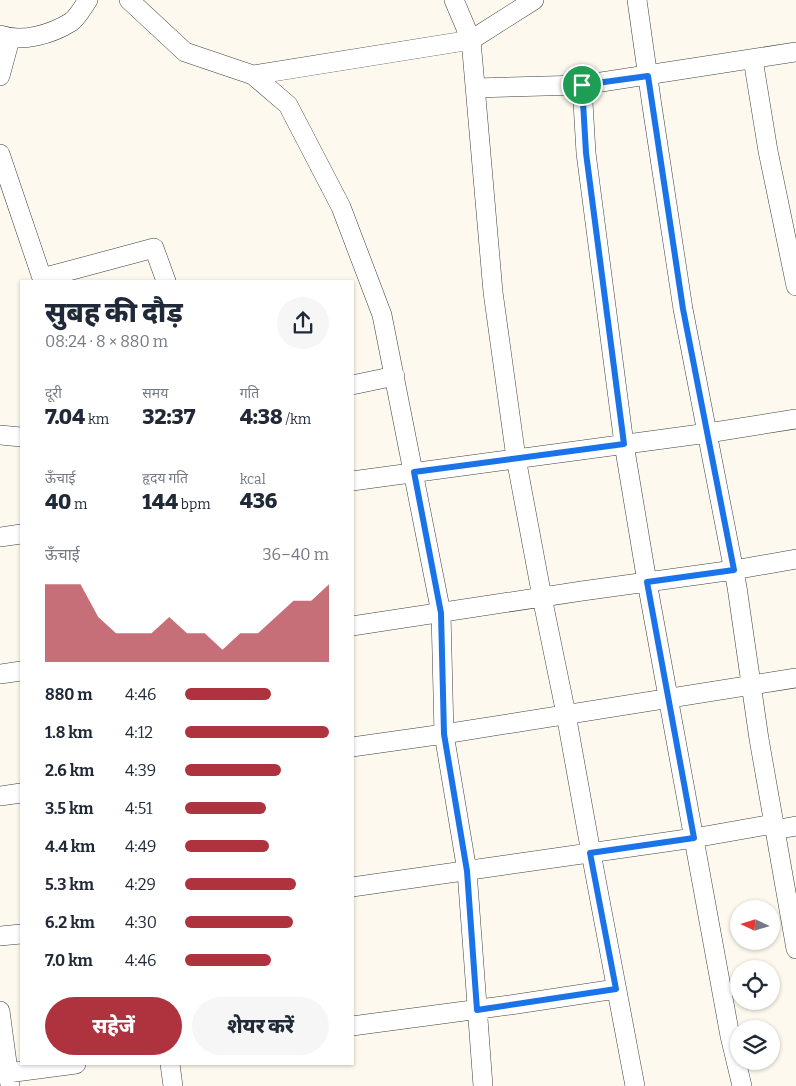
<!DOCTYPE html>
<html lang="hi">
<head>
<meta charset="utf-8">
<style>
	body { margin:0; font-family:Bitter,"Noto Sans Devanagari",serif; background:#f6f6f7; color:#1f2937; height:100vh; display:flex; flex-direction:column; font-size:19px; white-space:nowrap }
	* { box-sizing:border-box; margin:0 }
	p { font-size:16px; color:#747a83 }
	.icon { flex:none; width:28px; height:28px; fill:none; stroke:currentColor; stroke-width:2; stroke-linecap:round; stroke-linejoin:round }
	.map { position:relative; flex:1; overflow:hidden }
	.side { position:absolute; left:20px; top:280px; width:334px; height:785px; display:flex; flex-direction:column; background:#fff; border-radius:0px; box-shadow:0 1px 4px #0004 }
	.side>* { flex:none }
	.needle { width:32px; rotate:274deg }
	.tools { position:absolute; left:730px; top:900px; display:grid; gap:10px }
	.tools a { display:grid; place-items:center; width:50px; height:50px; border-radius:50%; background:#fff; box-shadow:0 1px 4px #0004; font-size:25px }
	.pin { position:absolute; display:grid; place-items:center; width:42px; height:42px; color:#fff; margin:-21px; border:2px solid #fff; border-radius:50%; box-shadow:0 1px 5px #0007 }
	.round { display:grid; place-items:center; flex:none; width:52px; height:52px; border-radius:26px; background:#f6f6f7 }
	.overview { display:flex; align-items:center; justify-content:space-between; height:85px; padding:0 25px }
	h1 { font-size:28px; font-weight:800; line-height:38px }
	.stats { display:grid; grid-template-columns:repeat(3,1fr); gap:8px; height:85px; padding:5px 25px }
	.stats div { display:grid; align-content:center }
	.stats b { font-size:21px; font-weight:800 }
	.stats small { font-size:14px; font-weight:400 }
	.stats p { font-size:14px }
	.chart { height:140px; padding:10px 25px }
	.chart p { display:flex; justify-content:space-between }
	.chart svg { width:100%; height:90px; margin-top:5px; fill:#ae333f; opacity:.7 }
	.button { display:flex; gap:10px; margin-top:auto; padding:10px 25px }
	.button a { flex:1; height:58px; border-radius:30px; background:#ae333f; color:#fff; font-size:20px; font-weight:800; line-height:58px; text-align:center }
	.button a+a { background:#f6f6f7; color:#1f2937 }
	ul { padding:0 25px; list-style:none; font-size:16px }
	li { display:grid; grid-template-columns:80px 60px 1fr; align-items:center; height:38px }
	li i { height:12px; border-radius:6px; background:#ae333f }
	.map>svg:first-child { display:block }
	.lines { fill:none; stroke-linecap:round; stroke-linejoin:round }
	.street-casing { stroke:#3f3f3f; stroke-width:20 }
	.street { stroke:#fff; stroke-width:19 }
	.route-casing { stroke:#fff; stroke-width:10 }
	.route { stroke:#1a73e8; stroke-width:6 }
</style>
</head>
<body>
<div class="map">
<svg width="796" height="1086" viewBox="0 0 796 1086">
	<rect width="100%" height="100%" fill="#fdf9ee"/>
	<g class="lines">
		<g class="street-casing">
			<path id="street" d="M129,0L185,52L253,75L288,105L341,207L382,315L441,613L444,734L467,871L483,1086
				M454,0L471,40L493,292L516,458L542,597L566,714L591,853L635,1086
				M637,0L652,106L683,309L737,587L759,739L796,949
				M0,35C22,43 52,34 71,22C78,17 83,7 88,0
				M753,59L768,151L796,286
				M253,75L471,40L534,0
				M0,76L10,39
				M582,85L586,153L624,444L647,582L730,1036L742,1086
				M475,88L582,85L796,52
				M0,154L43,281
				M42,278L154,248L166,281
				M352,385L395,376
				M0,435L21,437
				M352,481L708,433L796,419
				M0,537L21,534
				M352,626L582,591L734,570L796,559
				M0,674L21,671
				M352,747L444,734L796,678
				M0,796L21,793
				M774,830L796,826
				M352,887L694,838L773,824
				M0,936L21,934
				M0,1011L10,1085
				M352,1026L510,1005L616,989
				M170,1064L173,1086
				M0,1074L76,1064"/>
		</g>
		<use href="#street" class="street"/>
	</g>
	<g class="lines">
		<g class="route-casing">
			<path id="route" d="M648,76L683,309L734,570L647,582L694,838L590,853L616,989L477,1010L467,871L444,734L441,613L414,472L624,444L586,153L582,85Z"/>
		</g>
		<use href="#route" class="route"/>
	</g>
</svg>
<div class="tools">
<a><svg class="needle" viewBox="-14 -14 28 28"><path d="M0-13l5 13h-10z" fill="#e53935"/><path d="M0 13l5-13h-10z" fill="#747a83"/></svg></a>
<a><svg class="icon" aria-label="locate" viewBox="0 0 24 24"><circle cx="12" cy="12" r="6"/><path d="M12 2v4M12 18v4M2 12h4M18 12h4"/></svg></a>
<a><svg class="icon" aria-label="layers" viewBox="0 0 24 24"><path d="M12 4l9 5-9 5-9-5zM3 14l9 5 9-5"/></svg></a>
</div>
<div class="pin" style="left:582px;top:85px;background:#1e9e55"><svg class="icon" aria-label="arrive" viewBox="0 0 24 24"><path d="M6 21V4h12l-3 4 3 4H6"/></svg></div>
<section class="side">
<div class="overview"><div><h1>सुबह की दौड़</h1><p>08:24 · 8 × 880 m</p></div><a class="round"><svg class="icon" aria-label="share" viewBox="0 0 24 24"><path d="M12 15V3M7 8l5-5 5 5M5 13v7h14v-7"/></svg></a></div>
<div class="stats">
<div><p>दूरी</p><b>7.04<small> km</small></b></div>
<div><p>समय</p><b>32:37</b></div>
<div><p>गति</p><b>4:38<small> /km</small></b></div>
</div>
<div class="stats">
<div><p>ऊँचाई</p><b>40<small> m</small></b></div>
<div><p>हृदय गति</p><b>144<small> bpm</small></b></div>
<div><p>kcal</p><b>436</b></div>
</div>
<div class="chart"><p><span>ऊँचाई</span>36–40 m</p>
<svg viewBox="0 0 160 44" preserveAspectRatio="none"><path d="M0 44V6L10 6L20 6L30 22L40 30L50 30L60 30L70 22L80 30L90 30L100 38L110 30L120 30L130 22L140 14L150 14L160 6V44z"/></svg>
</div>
<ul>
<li><b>880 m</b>4:46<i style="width:60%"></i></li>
<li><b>1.8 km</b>4:12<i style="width:100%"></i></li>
<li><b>2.6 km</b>4:39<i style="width:67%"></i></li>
<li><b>3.5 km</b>4:51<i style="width:56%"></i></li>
<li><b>4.4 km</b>4:49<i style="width:58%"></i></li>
<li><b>5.3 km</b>4:29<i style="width:77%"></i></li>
<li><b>6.2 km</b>4:30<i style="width:75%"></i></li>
<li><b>7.0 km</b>4:46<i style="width:60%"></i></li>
</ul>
<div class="button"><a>सहेजें</a><a>शेयर करें</a></div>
</section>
</div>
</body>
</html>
